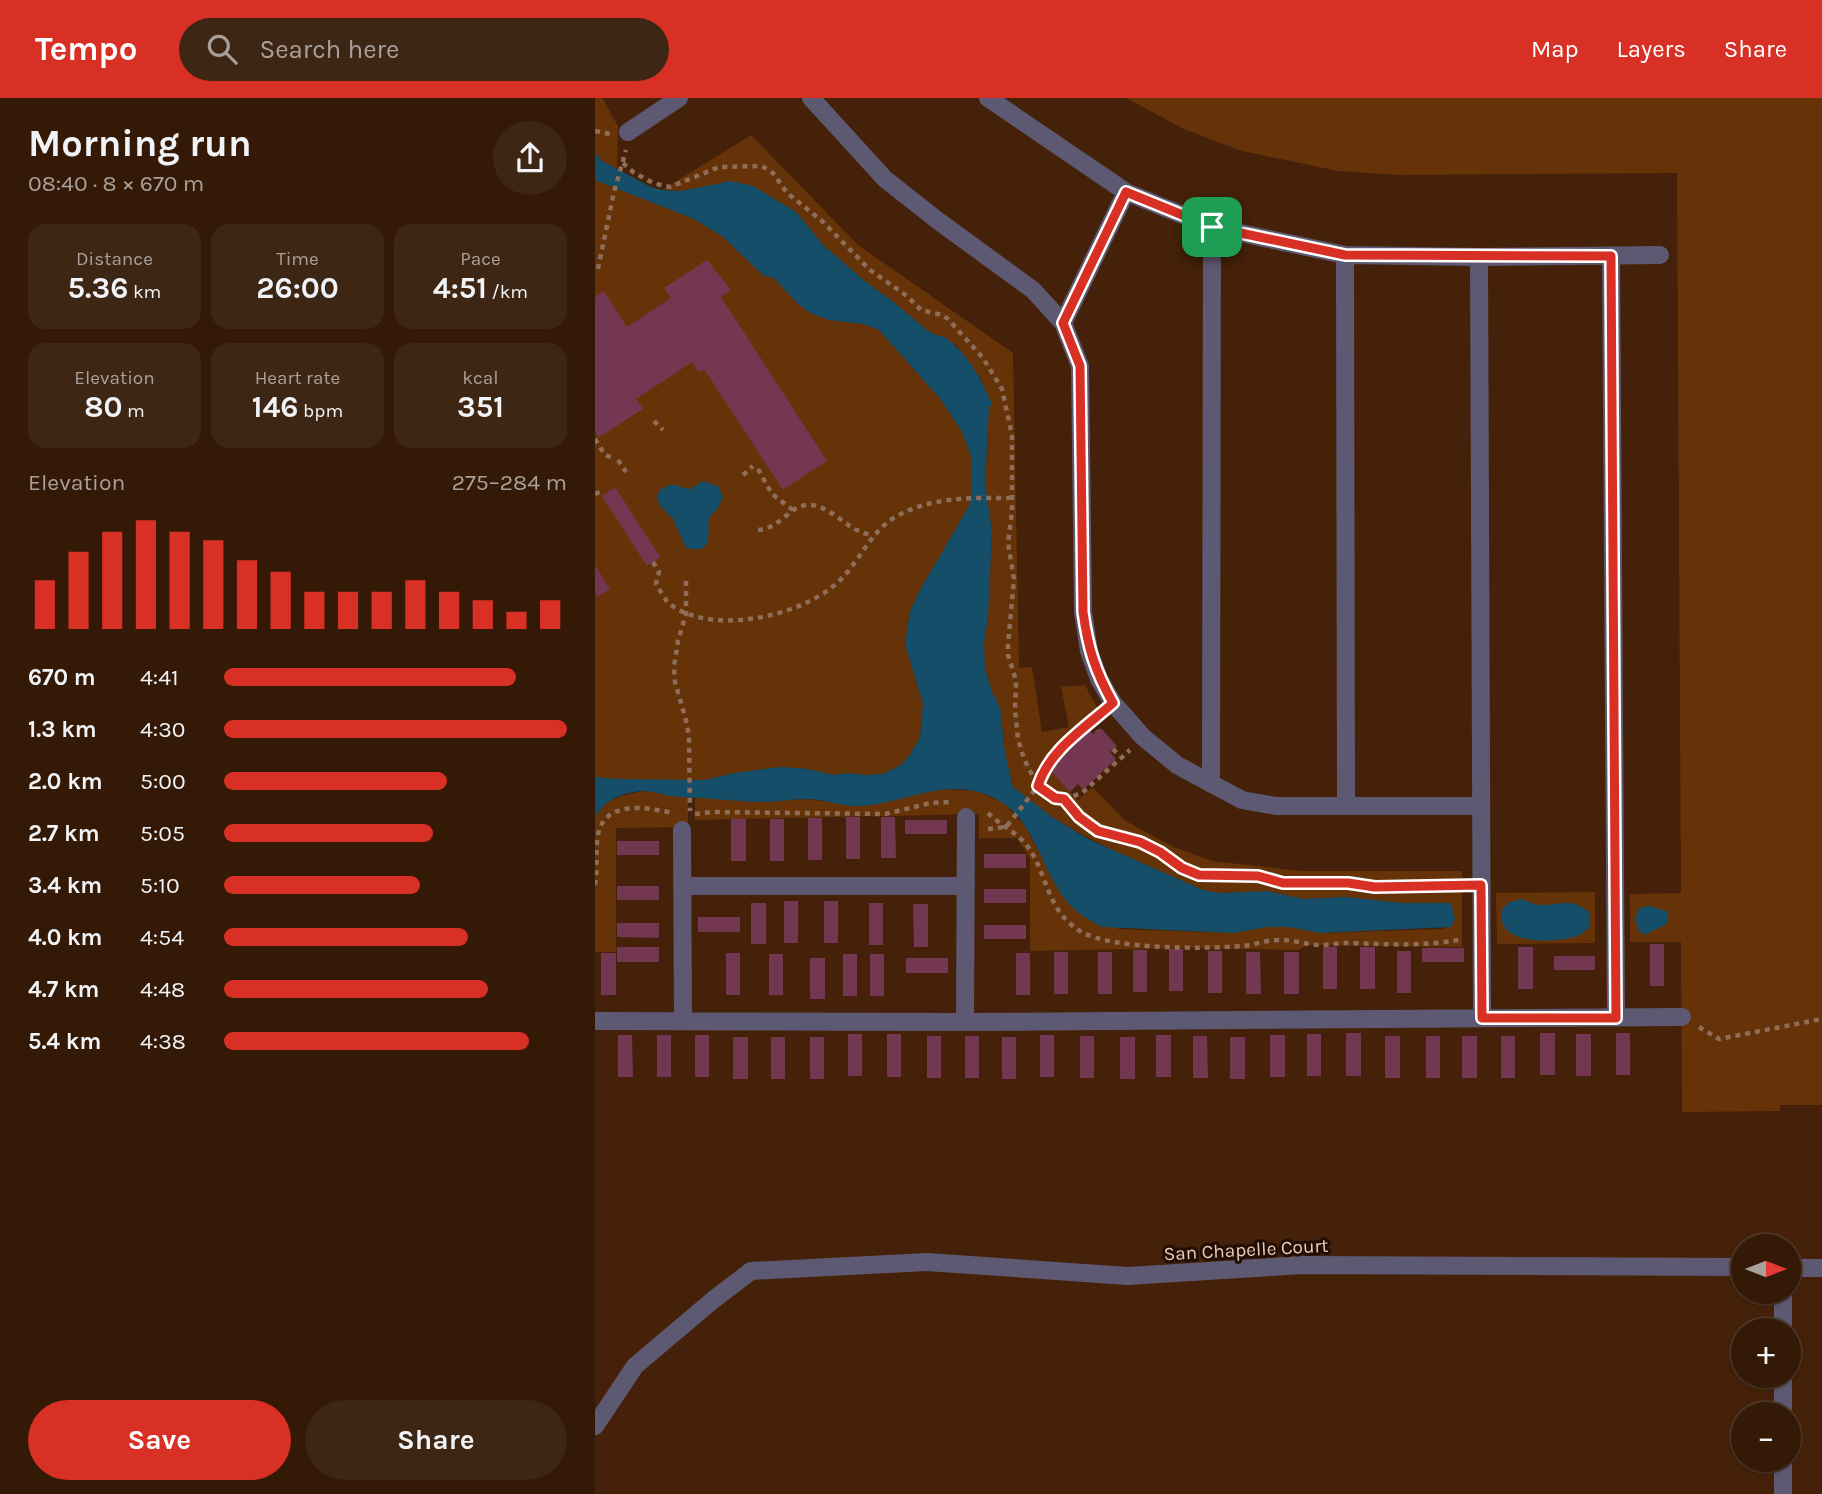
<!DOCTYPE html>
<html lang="en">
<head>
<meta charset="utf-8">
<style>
	body { margin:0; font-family:Karla,sans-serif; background:#3e2614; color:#f1f3f6; height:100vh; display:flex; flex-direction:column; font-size:26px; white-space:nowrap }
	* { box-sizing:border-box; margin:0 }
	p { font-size:23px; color:#a9a09b }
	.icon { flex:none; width:38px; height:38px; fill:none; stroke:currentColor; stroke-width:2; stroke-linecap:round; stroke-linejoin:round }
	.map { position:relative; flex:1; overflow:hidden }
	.side { display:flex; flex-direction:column; background:#331906; width:595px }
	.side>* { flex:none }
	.needle { width:46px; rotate:90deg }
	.controls { position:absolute; left:1136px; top:1136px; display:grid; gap:14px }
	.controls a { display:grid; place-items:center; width:70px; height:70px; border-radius:50%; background:#331906; box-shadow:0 2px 5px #0004,0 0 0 2px #4e3828; font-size:35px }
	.pin { position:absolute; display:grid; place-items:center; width:60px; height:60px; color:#fff; margin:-30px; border-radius:14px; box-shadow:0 4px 10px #0006 }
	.round { display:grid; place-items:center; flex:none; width:74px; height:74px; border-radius:37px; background:#3e2614 }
	.head { display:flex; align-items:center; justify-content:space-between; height:119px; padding:0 28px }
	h1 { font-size:38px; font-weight:700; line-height:52px }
	.metrics { display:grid; grid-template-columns:repeat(3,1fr); gap:10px; height:119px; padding:7px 28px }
	.metrics div { display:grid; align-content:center; border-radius:18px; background:#3e2614; text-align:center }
	.metrics b { font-size:30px; font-weight:700 }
	.metrics small { font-size:19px; font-weight:400 }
	.metrics p { font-size:19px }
	.chart { height:196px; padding:14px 28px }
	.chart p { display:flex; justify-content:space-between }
	.chart svg { width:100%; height:126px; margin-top:7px; stroke:#d93025; stroke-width:6 }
	.cta { display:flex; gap:14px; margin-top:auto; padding:14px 28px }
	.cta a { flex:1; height:80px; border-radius:42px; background:#d93025; color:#fff; font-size:28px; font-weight:700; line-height:80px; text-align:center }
	.cta a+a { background:#3e2614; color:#f1f3f6 }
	ul { padding:0 28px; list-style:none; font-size:23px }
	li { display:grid; grid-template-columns:112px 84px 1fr; align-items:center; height:52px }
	li i { height:18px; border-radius:9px; background:#d93025 }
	header { display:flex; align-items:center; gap:42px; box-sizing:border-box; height:98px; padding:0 35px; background:#d93025; color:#fff }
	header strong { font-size:33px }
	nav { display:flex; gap:38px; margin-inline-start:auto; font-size:24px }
	.search { width:490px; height:63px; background:#3e2614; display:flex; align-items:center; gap:18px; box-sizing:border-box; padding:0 24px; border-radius:38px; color:#a9a09b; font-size:26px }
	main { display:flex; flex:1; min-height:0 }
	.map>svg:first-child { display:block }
	.green { fill:#663309 }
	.water { fill:#154e68 }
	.building { fill:#733752 }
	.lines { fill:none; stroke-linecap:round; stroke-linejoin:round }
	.path { stroke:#8e6e59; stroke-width:4.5; stroke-dasharray:5 5; stroke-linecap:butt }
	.minor { stroke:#5e5972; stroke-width:18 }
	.route-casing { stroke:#fff; stroke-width:14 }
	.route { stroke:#d93025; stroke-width:9 }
	.labels { text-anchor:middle; stroke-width:6; stroke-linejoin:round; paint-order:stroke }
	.street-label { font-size:19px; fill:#e9ccbb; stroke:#220e03 }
</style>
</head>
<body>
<header>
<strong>Tempo</strong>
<div class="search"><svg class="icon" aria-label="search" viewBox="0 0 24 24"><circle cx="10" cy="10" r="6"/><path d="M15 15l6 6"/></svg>Search here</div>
<nav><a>Map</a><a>Layers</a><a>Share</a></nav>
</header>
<main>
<section class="side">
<div class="head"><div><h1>Morning run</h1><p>08:40 · 8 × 670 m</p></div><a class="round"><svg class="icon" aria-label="share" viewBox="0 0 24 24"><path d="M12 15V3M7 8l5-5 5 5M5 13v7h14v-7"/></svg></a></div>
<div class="metrics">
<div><p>Distance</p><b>5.36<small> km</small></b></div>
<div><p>Time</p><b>26:00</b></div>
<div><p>Pace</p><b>4:51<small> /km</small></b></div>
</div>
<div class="metrics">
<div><p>Elevation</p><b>80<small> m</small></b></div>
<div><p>Heart rate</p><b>146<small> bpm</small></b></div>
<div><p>kcal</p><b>351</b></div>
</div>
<div class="chart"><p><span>Elevation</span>275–284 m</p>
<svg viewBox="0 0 160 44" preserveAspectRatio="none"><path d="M5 44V27M15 44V17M25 44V10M35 44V6M45 44V10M55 44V13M65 44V20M75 44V24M85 44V31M95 44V31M105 44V31M115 44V27M125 44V31M135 44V34M145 44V38M155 44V34"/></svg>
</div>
<ul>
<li><b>670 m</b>4:41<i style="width:85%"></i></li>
<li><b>1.3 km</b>4:30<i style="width:100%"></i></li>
<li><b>2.0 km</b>5:00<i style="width:65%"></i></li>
<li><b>2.7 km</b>5:05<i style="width:61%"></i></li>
<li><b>3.4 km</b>5:10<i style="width:57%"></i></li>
<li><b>4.0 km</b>4:54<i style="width:71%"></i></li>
<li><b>4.7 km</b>4:48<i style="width:77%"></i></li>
<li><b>5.4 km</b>4:38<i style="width:89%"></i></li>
</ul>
<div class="cta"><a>Save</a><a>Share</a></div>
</section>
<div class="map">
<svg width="1227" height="1396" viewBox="0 0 1227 1396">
	<rect width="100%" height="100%" fill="#442108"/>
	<path class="green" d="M0,0H7L23,28L22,71L7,63L0,55Z
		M531,0H1227V1007H1185V1013L1087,1014L1086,844H1035V796L1086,795L1082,75L804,77L743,73L647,53L589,31Z
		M156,37L263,147L418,255L424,570L437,569L447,634L474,629L466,589L490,587L504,613L457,653L449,665L483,702L498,689L529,722L578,749L617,763L705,773H867V849L713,847L703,852L587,850L435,853V760L422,740H384V716L100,722V699L162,704L213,701L259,708L342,691L382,693L410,706L430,728L466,794L524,831L638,835L672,829H694L724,835L849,831L856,805H807L751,799L709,801L672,793L624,795L608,792C543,762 472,738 418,689L410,655L405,609L397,594L390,571L389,545L393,519L397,433L390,387L394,309L391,292L384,278L361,247L332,232L296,202L271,184L229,148L201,114L173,97L102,90L86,93L67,92Z
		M0,82L99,121L128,139L169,178L179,180L202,205L215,215L234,222L268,226L284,232L347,303L367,334L376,358L377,388L374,408L326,490L315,513L310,546L328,606L325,639L316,655L306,667L288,676L271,677L252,675L239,677L212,671L185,669L139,675L109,682L19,681L0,679Z
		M49,693L93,699V729L21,730V854H0V720C9,700 29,697 49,693Z
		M1000,794V845L902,846L901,795Z"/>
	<path class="water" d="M0,55L7,63L56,89L67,92L86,93L136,83L158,88L201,114L229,148L271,184L296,202L332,232L343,238H348C372,254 386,280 397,306L394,309L390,387L397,433L393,519L389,545L390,571L397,594L405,609L410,655L418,689L457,719L493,741L608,792L624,795L672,793L709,801L751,799L807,805H856L860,821L856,829L724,835L694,829H672L638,835L507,829C496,823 485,817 476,808C446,777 442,722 401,701C350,675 310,708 260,708C244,708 228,701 213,701C197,701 181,704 165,704C138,703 112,700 85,699C73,699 60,693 48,693C29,694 8,702 0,720V679L19,681L109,682L139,675L185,669L213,671L239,677L252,675L271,677L288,676L306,667L316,655L325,639L328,606L310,546L315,513L326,490L374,408L377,388L376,358L367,334L347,303L284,232L268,226L234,222L215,215L202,205L179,180L169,178L128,139L99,121L0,82Z
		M108,383L123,388L128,399L123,410L114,419C112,435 120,457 91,450L78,421L65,408L62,401L64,393C80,382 78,388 95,391Z
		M928,801C933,803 939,807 945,807C966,807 976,799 995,815V828C991,832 988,836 982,838C963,844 915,848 907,824C906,820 906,816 906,813L914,804Z
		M1055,808L1073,814V825L1050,837L1044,833L1040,821L1044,810Z"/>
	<path class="building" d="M112,162L136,192L126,199L232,363L188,392L109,271L103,274L97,264L41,301L48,311L4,339L0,334V199L9,193L32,229L76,200L69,190Z
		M20,389L65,459L52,468L7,398Z
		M0,467L15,491L3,499L0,494Z
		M493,630L498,636L506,630L522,648L515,654L521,661L488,692L483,686L475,694L456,673L464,665L460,661Z
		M251,719H265V761H251Z
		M286,719H300L301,760H286Z
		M213,720H227V762H213Z
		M136,721H151V763H136Z
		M175,721H189V763H175Z
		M310,722H352V736H310Z
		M22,743H64V757H22Z
		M389,756H431V770H389Z
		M22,788H64V802H22Z
		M389,791H431V805H389Z
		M189,803H203V845H189Z
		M229,803H243V845H229Z
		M156,805H171V846H156Z
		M274,805H288V847H274Z
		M318,806H333V849H319Z
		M103,819H145V834H103Z
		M22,825H64V840L22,839Z
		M389,827H431V841H389Z
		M1055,846H1069V888H1055Z
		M22,849H64V864H22Z
		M728,849H742V891H728Z
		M765,849H780V891H765Z
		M923,849H938V891H923Z
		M827,850H869V864H827Z
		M574,851H588V893H574Z
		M538,852H552V894H538Z
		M613,853H627V895H613Z
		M802,853H816V895H802Z
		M459,854H473V896H459Z
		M503,854H517V896H503Z
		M651,854H665L666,896H651Z
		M689,854H704V896H689Z
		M6,855H21V897H6Z
		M131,855H145V897H131Z
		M421,855H435V897H421Z
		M174,856H188V897H174Z
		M248,856H262V898H248Z
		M275,856H289V898H275Z
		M959,858H1000V872H959Z
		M215,860H230V901H215Z
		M311,860H353V875H311Z
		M751,935H766V978H751Z
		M945,935H960V977H945Z
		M1021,935H1035V977H1021Z
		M253,936H267V978H253Z
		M292,936H306V979H292Z
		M712,936H726V978H712Z
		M981,936H996V978H981Z
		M23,937H37L38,979H23Z
		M62,937H76V979H62Z
		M100,937H114V979H100Z
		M445,937H459V979H445Z
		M561,937H576V979H561Z
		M675,937H690V979H675Z
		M332,938H346V980H332Z
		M370,938H384V980H370Z
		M485,938H499V980H485Z
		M598,938H612L613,980H598Z
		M790,938H805V980H790Z
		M831,938H845V980H831Z
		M867,938H882V980H867Z
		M906,938H920V980H906Z
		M138,939H153V981H138Z
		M176,939H190V981H176Z
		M215,939H229V981H215Z
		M407,939H421V981H407Z
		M525,939H540V981H525Z
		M635,939H650V981H635Z"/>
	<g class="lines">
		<path class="path" d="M0,33L15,36
			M28,65L38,74L58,85L75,89L124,69L166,68L172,71L178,75L192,95L227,123L275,172L312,198L326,212L347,217L353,221L388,260L407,291L417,337V414L413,445L419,481L413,547V557L421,582L420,612L423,641L429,661L443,688L460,700L469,701L484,719L503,733L545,744L565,754L587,770L604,777L663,778L688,785L753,784L781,789L867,787
			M3,171L19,94L31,52
			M59,323L68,332
			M0,341L10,357L18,360
			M23,362L31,374
			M163,371L177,396L198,412
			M148,377L158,368
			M0,396L9,392
			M163,432C177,431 187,421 197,413C217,398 235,414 252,426C259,432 269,435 278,438
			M58,464L64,474L61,486C66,493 70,503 76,507C119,538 206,518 242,485C265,464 275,433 302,418C339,398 377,400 418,400
			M91,483V516L83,543L79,569L80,584L92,626L94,641L95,713
			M495,625L502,633
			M518,651L526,659
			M456,662L459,666L462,663
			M469,701L487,695L535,652
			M393,715C404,726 419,733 430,745C453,773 450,812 485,833C516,852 610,851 647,848C659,847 671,842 683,842C698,841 711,847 725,847C734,847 743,845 752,845C791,846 829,849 868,841
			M100,716L118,714L290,716L336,705L355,704
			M393,731L411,729L443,688L447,675L456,662L502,619
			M0,787C3,771 0,753 3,737C9,702 52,709 77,715
			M1104,929L1124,941L1227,921"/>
		<path class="minor" d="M216,0L290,81L342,122L438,192L468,225L485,268L488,514L494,553L504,581L518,605L548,639L582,667L647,702L681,708H886
			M393,0L531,94L617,129L750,157L884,159L1065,157
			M33,34L84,0
			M750,157L751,707
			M1016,158L1021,920
			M884,159L887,920
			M468,225L531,94
			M616,686L617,129
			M87,732L88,923
			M87,788H371
			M0,923L370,924L1087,919
			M370,924L371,719
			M1194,1170H1227
			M1188,1232V1194
			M1188,1316V1278
			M0,1328L40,1268L118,1202L156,1173L332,1164L533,1178L707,1167L1148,1169
			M1188,1396V1362"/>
	</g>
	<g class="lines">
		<g class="route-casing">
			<path id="route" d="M531,94L617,129L750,157L1016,158L1021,920H887L886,787L780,789L753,785H688L663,778L604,777L587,770L565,754L545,744L503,733L484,719L469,701L460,700L443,688C454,652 491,629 518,605C500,573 493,550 488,514L485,268L468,225Z"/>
		</g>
		<use href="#route" class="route"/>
	</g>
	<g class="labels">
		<g class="street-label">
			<text transform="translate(651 1151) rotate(-3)" y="7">San Chapelle Court</text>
		</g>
	</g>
</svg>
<div class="controls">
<a><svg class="needle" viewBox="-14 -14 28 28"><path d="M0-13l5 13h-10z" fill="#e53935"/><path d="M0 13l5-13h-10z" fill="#a9a09b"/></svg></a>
<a>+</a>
<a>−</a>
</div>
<div class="pin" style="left:617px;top:129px;background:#1e9e55"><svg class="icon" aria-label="arrive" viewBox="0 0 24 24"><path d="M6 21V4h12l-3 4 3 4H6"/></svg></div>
</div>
</main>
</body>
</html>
